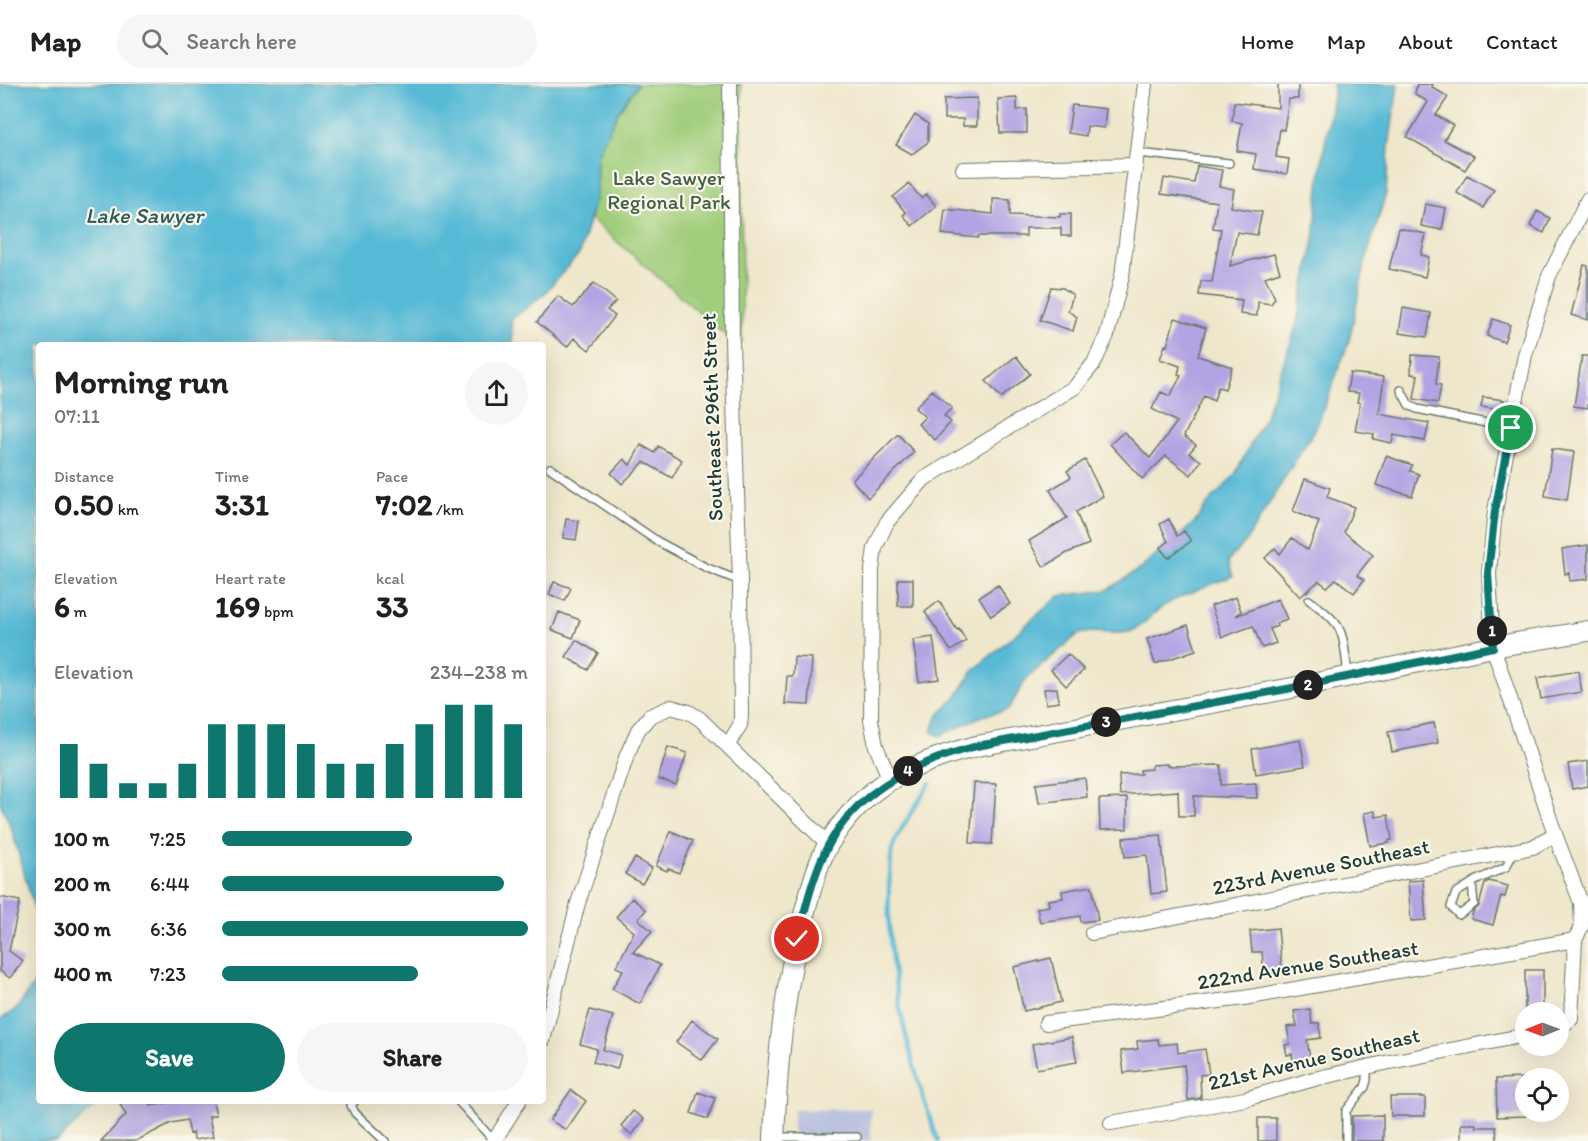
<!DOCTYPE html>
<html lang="en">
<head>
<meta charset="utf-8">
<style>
	body { margin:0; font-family:Itim,sans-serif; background:#f6f6f6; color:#202124; height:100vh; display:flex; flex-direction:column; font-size:22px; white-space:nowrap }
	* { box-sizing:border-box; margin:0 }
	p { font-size:20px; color:#757577 }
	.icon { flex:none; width:33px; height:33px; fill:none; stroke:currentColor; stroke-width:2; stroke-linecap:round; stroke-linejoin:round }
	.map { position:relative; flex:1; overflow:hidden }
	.details { position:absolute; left:36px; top:258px; width:510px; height:762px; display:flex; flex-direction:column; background:#fff; border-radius:6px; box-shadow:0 6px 24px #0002 }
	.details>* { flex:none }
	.needle { width:39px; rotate:269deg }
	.buttons { position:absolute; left:1515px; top:918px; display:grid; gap:12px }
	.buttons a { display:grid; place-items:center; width:54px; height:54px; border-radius:50%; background:#fff; box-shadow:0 6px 24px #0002; font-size:30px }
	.pin { position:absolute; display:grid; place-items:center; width:51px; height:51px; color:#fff; margin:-26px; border:3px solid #fff; border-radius:50%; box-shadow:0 2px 6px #0007 }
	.km { position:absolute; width:30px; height:30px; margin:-15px; border-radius:50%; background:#222; color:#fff; font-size:16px; line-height:30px; text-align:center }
	.round { display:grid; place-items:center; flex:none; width:63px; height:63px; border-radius:32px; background:#f6f6f6 }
	.summary { display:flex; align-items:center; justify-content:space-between; height:102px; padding:0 18px }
	h1 { font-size:33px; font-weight:700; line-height:45px }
	.stats { display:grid; grid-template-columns:repeat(3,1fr); gap:9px; height:102px; padding:6px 18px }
	.stats div { display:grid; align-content:center }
	.stats b { font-size:30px; font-weight:700 }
	.stats small { font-size:16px; font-weight:400 }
	.stats p { font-size:16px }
	.chart { height:168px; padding:12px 18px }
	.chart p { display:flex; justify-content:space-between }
	.chart svg { width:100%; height:108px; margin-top:6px; stroke:#0f766e; stroke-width:6 }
	.cta { display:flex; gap:12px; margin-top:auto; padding:12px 18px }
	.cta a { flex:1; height:69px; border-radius:36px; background:#0f766e; color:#fff; font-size:24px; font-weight:700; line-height:69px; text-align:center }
	.cta a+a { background:#f6f6f6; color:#202124 }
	ul { padding:0 18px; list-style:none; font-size:20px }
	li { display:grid; grid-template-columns:96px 72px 1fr; align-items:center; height:45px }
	li i { height:15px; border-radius:8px; background:#0f766e }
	header { display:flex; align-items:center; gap:36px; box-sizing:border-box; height:84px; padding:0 30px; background:#fff; border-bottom:2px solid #e0e0e0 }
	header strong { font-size:28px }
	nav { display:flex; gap:33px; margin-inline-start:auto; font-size:21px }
	.search { width:420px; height:54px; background:#f6f6f6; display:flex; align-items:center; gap:15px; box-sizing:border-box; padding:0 21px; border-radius:33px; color:#757577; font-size:22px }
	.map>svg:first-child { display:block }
	.industrial { fill:#bbc3de }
	.green { fill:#a1ce7b; stroke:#608658; stroke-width:1.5 }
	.water { fill:#57b9d5; stroke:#3b7b84; stroke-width:1.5 }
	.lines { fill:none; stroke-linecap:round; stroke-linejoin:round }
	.stream { stroke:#57b9d5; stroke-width:4 }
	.building { fill:#b4a3e3 }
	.lane-casing { stroke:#687869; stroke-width:10 }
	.street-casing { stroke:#687869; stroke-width:16 }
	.secondary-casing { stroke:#687869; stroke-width:22 }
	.lane { stroke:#fff; stroke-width:7 }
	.street { stroke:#fff; stroke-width:14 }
	.secondary { stroke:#fff; stroke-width:20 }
	.route-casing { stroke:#fff; stroke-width:12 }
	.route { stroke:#0f766e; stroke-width:8 }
	.labels { text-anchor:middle; stroke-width:4.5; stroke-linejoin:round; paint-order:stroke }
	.park-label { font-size:21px; fill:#406146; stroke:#fbf7ec }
	.street-label { font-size:21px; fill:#1f3d34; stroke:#fbf7ec }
	.water-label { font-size:22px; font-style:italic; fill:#2d5c5c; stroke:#fbf7ec }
</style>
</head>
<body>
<header>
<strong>Map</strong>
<div class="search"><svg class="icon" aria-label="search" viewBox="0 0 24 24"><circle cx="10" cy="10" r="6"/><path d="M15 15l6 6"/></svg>Search here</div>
<nav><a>Home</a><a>Map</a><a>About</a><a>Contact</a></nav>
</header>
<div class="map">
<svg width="1588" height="1057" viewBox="0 0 1588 1057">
	<rect width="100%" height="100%" fill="#fbf7ec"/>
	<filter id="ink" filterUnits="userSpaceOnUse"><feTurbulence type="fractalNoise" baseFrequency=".0167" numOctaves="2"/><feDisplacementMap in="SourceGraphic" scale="12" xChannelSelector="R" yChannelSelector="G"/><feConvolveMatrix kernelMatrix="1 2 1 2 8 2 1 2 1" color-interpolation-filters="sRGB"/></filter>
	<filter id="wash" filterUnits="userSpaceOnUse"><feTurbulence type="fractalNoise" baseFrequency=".008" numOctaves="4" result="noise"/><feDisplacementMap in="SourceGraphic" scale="24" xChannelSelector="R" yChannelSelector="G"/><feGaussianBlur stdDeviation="1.35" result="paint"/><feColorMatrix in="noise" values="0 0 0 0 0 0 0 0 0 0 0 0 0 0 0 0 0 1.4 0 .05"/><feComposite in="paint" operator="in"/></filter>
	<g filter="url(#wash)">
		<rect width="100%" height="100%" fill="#efe7cb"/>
		<path class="industrial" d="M871,1025V1057H793V1026Z"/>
		<path class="green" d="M638,0H741L742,259L732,257L590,134L596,111L597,71L618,28Z"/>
		<path class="water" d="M0,0H638L618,28L597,71L596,111L580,169L544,210L511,236L513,261H39V841L11,743L0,719Z
			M1333,0H1398L1389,63L1386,109L1365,179L1349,257L1318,340L1246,457L1228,477L1233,492C1212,501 1179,511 1161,524C1150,531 1144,542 1132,547C1113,553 1095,544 1077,551L1026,595L1008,626L982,632L940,652L932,648L937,633L957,612L973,587L1051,519L1059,512L1107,506L1140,485L1196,437L1206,422L1234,392L1265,333L1296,243L1314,156L1321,83L1333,12Z
			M39,893V1017H101L57,1057H0V936L17,924Z"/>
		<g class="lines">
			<path class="stream" d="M930,699C918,719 902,741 893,762C890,770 891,781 890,789C882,875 909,976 938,1057"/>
		</g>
		<g id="blocks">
			<path class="building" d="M1278,0H1298V15H1289L1284,46L1280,45L1276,73L1289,75L1287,90L1254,85L1256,70L1237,67L1242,39L1232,37L1234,18L1278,24Z
				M1417,0H1433L1432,3L1448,13L1436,31L1453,41L1444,56L1474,72L1465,86L1407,53L1428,18L1415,10Z
				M977,14V42H963V35H944V15Z
				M1017,14V26L1027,25V49H1000L998,15Z
				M1072,21L1106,25L1104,44L1087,42L1086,52L1068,49Z
				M915,31L928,40V58L912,70L896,61Z
				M1197,82L1222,86L1219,102L1234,105L1231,123L1262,128L1257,151L1237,148L1230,182L1274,170L1280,188L1265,193L1275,214L1271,220L1258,218L1257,232L1240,230L1242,216L1199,211L1201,197L1212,198L1221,145L1213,144L1217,118L1161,110L1164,94L1194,99Z
				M1467,91L1494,106L1483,124L1457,109Z
				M909,100L921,114L926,110L936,122L912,142L903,131L906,129L893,113Z
				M993,115L1010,116V131L1060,133V130H1071V152H1061V144H1026V152H978V154L942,150L945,125L993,130Z
				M1425,120L1446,124L1442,146L1421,142Z
				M1537,127L1550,134L1544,149L1530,142Z
				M1399,144L1426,150L1421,171L1429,173L1425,193L1389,185Z
				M1584,181L1588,182V236L1571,231Z
				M594,199L616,217L607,226L615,232L589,266L574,254L567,263L537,238L558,212L573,223Z
				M1051,203L1063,204L1073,211L1068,227L1077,233L1073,247L1040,236Z
				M1403,224L1431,229L1427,253L1399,249Z
				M1175,234L1206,244L1198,272L1232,283L1225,305L1218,303L1214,317L1204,312L1184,352L1196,361L1189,369L1201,377L1191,391L1166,372L1142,395L1110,360L1124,348L1150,374L1177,338L1152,325L1161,308L1170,312L1181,292L1178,291L1180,282L1160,275L1165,261L1167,262Z
				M1493,235L1510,241L1504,258L1487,252Z
				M1412,271L1439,273L1436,300L1441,301L1438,319L1414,315L1418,291L1411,290Z
				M1016,272L1030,290L1001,314L986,297Z
				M1582,272H1588V324L1574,322Z
				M1350,289L1384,293L1379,330L1429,339L1425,357L1394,351L1392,359L1373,355L1374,350L1355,347L1360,319L1357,318L1359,309L1347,308Z
				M932,306L952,324L944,332L951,338L935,356L918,340L925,333L915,324Z
				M1483,313L1504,316L1503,326L1481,323Z
				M898,350L914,368L868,414L852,396Z
				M641,361L655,369L658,362L682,376L672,394L644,378L622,400L611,389L624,375L630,381Z
				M1552,365L1574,368L1567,416L1545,412Z
				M1386,372L1412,381L1410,387L1419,390L1412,412L1376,401Z
				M1085,376L1103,412L1076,428L1089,460L1067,469L1044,483L1029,457L1067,434L1050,406L1071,393L1067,387Z
				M1305,395L1330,404L1327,413L1354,423L1344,448L1373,471L1357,491L1364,496L1354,509L1336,495L1327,503L1319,497L1300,513L1265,474L1275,464L1280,470L1292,454L1308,466L1319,438L1293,427Z
				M566,435L579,437L576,456L563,454Z
				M1169,435L1177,452L1184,447L1191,457L1168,474L1160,464L1168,458L1160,440Z
				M1588,461V495L1570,497L1569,489L1565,490L1562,465Z
				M898,495H913V522H898Z
				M554,498L571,504L565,517L549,510Z
				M998,501L1010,520L991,532L979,513Z
				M1236,513L1241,527L1236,532L1278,515L1287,535L1276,539L1277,542L1270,545L1276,559L1262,564L1253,542L1222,553L1211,522Z
				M939,517L957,546L959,545L966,557L951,567L925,528Z
				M559,528L580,536L573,554L552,546Z
				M1188,541L1196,566L1155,580L1147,555Z
				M933,553L939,595L919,598L913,556Z
				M576,556L598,569L588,586L566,573Z
				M1068,570L1084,586L1066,602L1051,586Z
				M794,573L812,574L809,621L785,620L787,592H793Z
				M1578,587L1582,608L1541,615L1537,594Z
				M1057,604L1059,618L1046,620L1044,605Z
				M1434,639L1438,659L1392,668L1388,648Z
				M1300,656L1305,682L1256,690L1252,665Z
				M668,663L687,669L676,701L658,695Z
				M1588,677V702L1572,705L1568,680Z
				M1167,680V682L1221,681V701L1256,699L1257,714L1194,712V732H1179L1178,707L1120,711L1119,691L1141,690L1140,686L1152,685V681Z
				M1085,694L1087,713L1039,719L1036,700Z
				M974,699L996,700L992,760L970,759Z
				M1127,714V745L1100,746L1099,715Z
				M1375,727L1376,733L1388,731L1392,756H1389V759L1370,762L1364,729Z
				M671,747L693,757L679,789L668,784L667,787L656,782Z
				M1161,751L1167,808L1151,810L1147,771L1125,773L1123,754Z
				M635,774L652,784L642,800L625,790Z
				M1423,796L1426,836L1411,837L1408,797Z
				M1489,797L1508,802L1505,813L1501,812L1493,841L1471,835L1473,828L1479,822L1485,799Z
				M1092,802L1098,836L1081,838L1080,832L1040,838L1037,824L1049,822L1048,816L1063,814L1062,807Z
				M0,813L20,817L9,867L23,877L10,894L0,887Z
				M632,814L646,826L638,835L652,847L633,868L660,881L640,920L612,905L623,886L616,883L634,848L616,833Z
				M1278,844L1282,887L1264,889L1262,868H1252L1250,847Z
				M1051,874L1061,918L1024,927L1014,883Z
				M1525,886H1543V924H1525Z
				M1310,925L1312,940L1319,939L1321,954L1307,956L1311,981L1294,983L1292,970L1287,971L1285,961L1290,960L1287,943L1297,942L1294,927Z
				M590,926L613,932L603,966L621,971L617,985L593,978L597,965L580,960Z
				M692,936L718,955L702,976L676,958Z
				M1072,953L1077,978L1037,985L1032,960Z
				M1158,955L1159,961L1177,959L1178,969L1205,965L1209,990L1200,991L1201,1014L1188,1016L1184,981L1124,989L1121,967L1138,965L1137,957Z
				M1526,994V1032L1497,1033L1496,995Z
				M571,1006L586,1017L566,1046L550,1036Z
				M698,1008L715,1014L708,1035L691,1029Z
				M1390,1013H1425V1032H1391Z
				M118,1017H149L151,1022L177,1017H213L216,1031L209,1032L213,1053L194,1056L193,1049L190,1050L187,1036L171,1039L136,1057H101L126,1031Z
				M633,1027L644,1035L632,1051L621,1042Z
				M1383,1031V1057H1352V1032Z
				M1258,1034H1276V1057H1258Z
				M1461,1040H1476V1043H1496L1497,1057H1461Z"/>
		</g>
	</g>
	<g filter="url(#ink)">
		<use href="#blocks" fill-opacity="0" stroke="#687869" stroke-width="1.5"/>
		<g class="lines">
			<g class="lane-casing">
				<path id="lane" d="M1138,69L1229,79
					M1401,306L1409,321L1417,325L1511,344
					M550,384L657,457L705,483L740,497
					M1309,516C1346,542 1342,547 1348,590
					M1472,799L1474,820L1459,831L1451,823L1456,809L1477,796L1506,783L1515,766
					M355,1017L351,1021L355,1029L385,1057
					M458,1017L494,1057
					M777,1053H857
					M1346,1057V1027L1365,1003L1367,996V983"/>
			</g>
			<g class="street-casing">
				<path id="street" d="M963,85L1136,81
					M728,661L740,641L741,633L740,497L732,257L730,0
					M890,696L876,662L871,636L872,486L875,464L887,438L924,395L1075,303L1094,279L1107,251L1122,192L1145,0
					M1092,849L1533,763L1555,750
					M1046,939L1244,914L1575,856
					M1558,945L1571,935L1575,856L1582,841L1581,819L1555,750L1493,563L1489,489L1495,427L1525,271L1549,192L1588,115
					M543,956L578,819L627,671L638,646L650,632L671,623L689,628L700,635L828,760
					M1111,1039L1245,1015L1314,995L1385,979L1526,951
					M494,1057L519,1017"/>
			</g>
			<g class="secondary-casing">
				<path id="secondary" d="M774,1057C777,978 784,899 806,823C812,802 818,778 829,759C840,741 857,721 874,707C903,684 942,671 977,662L1287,605L1493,563L1588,547"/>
			</g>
			<use href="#lane" class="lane"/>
			<use href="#street" class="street"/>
			<use href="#secondary" class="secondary"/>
		</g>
	</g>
	<g class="lines" filter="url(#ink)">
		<g class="route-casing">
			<path id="route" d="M797,855C806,824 813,789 829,760C859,704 919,677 977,662L1287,605L1493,563L1488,489L1495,427L1511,344"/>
		</g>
		<use href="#route" class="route"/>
	</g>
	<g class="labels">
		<g class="park-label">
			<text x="669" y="101">Lake Sawyer<tspan x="669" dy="24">Regional Park</tspan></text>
		</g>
		<g class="street-label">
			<text transform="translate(712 333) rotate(-92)" y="7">Southeast 296th Street</text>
			<text transform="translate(1321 783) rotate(-11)" y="7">223rd Avenue Southeast</text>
			<text transform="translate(1308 881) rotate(-9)" y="7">222nd Avenue Southeast</text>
			<text transform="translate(1314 975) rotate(-13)" y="7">221st Avenue Southeast</text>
		</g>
		<g class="water-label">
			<text x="144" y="139">Lake Sawyer</text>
		</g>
	</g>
</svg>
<div class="buttons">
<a><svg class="needle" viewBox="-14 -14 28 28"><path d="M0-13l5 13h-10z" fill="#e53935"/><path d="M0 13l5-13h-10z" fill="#757577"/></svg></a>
<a><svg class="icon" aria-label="locate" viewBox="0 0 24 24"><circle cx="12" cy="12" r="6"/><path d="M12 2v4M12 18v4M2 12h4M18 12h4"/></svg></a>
</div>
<div class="pin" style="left:1511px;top:344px;background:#1e9e55"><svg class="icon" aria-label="arrive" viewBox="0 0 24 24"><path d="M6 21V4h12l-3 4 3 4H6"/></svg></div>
<div class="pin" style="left:797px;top:855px;background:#d93025"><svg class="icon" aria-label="check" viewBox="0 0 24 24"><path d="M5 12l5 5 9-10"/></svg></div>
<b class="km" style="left:1492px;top:547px">1</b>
<b class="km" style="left:1308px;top:601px">2</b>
<b class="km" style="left:1106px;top:638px">3</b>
<b class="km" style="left:908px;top:687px">4</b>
<section class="details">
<div class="summary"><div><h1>Morning run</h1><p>07:11</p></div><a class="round"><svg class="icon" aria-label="share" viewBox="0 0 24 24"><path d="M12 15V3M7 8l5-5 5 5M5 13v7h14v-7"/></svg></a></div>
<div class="stats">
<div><p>Distance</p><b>0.50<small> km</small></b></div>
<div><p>Time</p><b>3:31</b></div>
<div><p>Pace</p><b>7:02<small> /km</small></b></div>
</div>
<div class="stats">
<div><p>Elevation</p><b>6<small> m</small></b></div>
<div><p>Heart rate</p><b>169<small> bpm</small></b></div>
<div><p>kcal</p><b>33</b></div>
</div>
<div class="chart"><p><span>Elevation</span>234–238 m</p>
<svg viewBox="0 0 160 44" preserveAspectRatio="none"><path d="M5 44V22M15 44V30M25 44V38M35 44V38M45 44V30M55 44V14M65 44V14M75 44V14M85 44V22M95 44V30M105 44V30M115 44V22M125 44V14M135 44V6M145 44V6M155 44V14"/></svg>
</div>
<ul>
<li><b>100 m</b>7:25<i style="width:62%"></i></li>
<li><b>200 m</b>6:44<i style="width:92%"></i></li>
<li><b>300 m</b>6:36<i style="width:100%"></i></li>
<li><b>400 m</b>7:23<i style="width:64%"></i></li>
</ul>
<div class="cta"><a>Save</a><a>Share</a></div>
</section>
</div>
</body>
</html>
